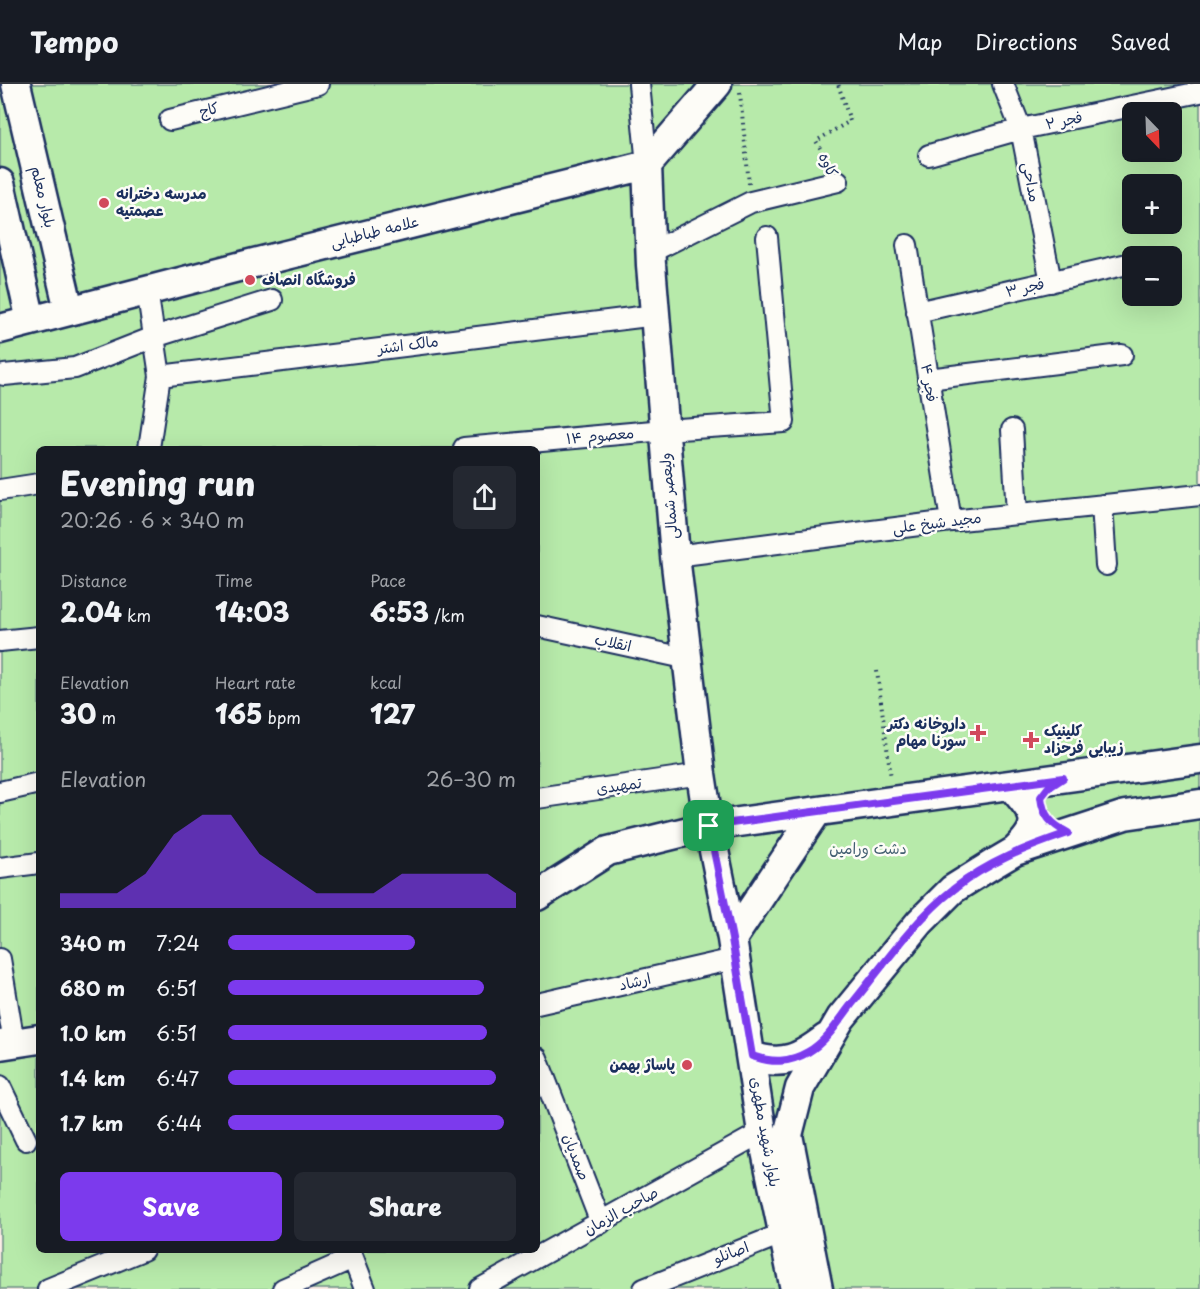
<!DOCTYPE html>
<html lang="en">
<head>
<meta charset="utf-8">
<style>
	body { margin:0; font-family:"Playpen Sans","Playpen Sans Arabic",sans-serif; background:#242831; color:#f1f3f6; height:100vh; display:flex; flex-direction:column; font-size:22px; white-space:nowrap }
	* { box-sizing:border-box; margin:0 }
	p { font-size:20px; color:#9ea1a6 }
	.icon { flex:none; width:33px; height:33px; fill:none; stroke:currentColor; stroke-width:2; stroke-linecap:round; stroke-linejoin:round }
	.map { position:relative; flex:1; overflow:hidden }
	.side { position:absolute; left:36px; top:362px; width:504px; height:807px; display:flex; flex-direction:column; background:#171b24; border-radius:9px; box-shadow:0 6px 24px #0002 }
	.side>* { flex:none }
	.needle { width:39px; rotate:157deg }
	.controls { position:absolute; left:1122px; top:18px; display:grid; gap:12px }
	.controls a { display:grid; place-items:center; width:60px; height:60px; border-radius:9px; background:#171b24; box-shadow:0 6px 24px #0002; font-size:30px }
	.pin { position:absolute; display:grid; place-items:center; width:51px; height:51px; color:#fff; margin:-26px; border-radius:12px; box-shadow:0 3px 9px #0006 }
	.round { display:grid; place-items:center; flex:none; width:63px; height:63px; border-radius:9px; background:#242831 }
	.head { display:flex; align-items:center; justify-content:space-between; height:102px; padding:0 24px }
	h1 { font-size:33px; font-weight:800; line-height:45px }
	.stats { display:grid; grid-template-columns:repeat(3,1fr); gap:9px; height:102px; padding:6px 24px }
	.stats div { display:grid; align-content:center }
	.stats b { font-size:26px; font-weight:800 }
	.stats small { font-size:16px; font-weight:400 }
	.stats p { font-size:16px }
	.chart { height:168px; padding:12px 24px }
	.chart p { display:flex; justify-content:space-between }
	.chart svg { width:100%; height:108px; margin-top:6px; fill:#7c3aed; opacity:.7 }
	.button { display:flex; gap:12px; margin-top:auto; padding:12px 24px }
	.button a { flex:1; height:69px; border-radius:9px; background:#7c3aed; color:#fff; font-size:24px; font-weight:800; line-height:69px; text-align:center }
	.button a+a { background:#242831; color:#f1f3f6 }
	ul { padding:0 24px; list-style:none; font-size:20px }
	li { display:grid; grid-template-columns:96px 72px 1fr; align-items:center; height:45px }
	li i { height:15px; border-radius:8px; background:#7c3aed }
	header { display:flex; align-items:center; gap:36px; box-sizing:border-box; height:84px; padding:0 30px; background:#171b24; border-bottom:2px solid #363941 }
	header strong { font-size:28px }
	nav { display:flex; gap:33px; margin-inline-start:auto; font-size:21px }
	.map>svg:first-child { display:block }
	.green { fill:#b7eaaa; stroke:#698c84; stroke-width:1.5; fill-rule:evenodd }
	.lines { fill:none; stroke-linecap:round; stroke-linejoin:round }
	.street-casing { stroke:#1b2f5e; stroke-width:24 }
	.secondary-casing { stroke:#1b2f5e; stroke-width:33 }
	.path { stroke:#1b2f5e; stroke-width:4; stroke-dasharray:1.5 4.5; stroke-linecap:butt }
	.street { stroke:#fdfcf7; stroke-width:20 }
	.secondary { stroke:#fdfcf7; stroke-width:28 }
	.route-casing { stroke:#fff; stroke-width:12 }
	.route { stroke:#7c3aed; stroke-width:8 }
	.poi-dot { fill:#d1495b; stroke:#fdfcf7; stroke-width:2 }
	.labels { text-anchor:middle; stroke-width:5; stroke-linejoin:round; paint-order:stroke }
	.street-label { font-size:15px; fill:#1b2f5e; stroke:#fdfcf7 }
	.poi-label { font-size:15px; font-weight:bold; fill:#1b2f5e; stroke:#fdfcf7; text-anchor:start }
	.park-label { font-size:15px; fill:#425e71; stroke:#fdfcf7 }
</style>
</head>
<body>
<header>
<strong>Tempo</strong>
<nav><a>Map</a><a>Directions</a><a>Saved</a></nav>
</header>
<div class="map">
<svg width="1200" height="1205" viewBox="0 0 1200 1205">
	<rect width="100%" height="100%" fill="#fbece6"/>
	<filter id="ink" filterUnits="userSpaceOnUse"><feTurbulence type="fractalNoise" baseFrequency=".0167" numOctaves="2"/><feDisplacementMap in="SourceGraphic" scale="12" xChannelSelector="R" yChannelSelector="G"/><feConvolveMatrix kernelMatrix="1 2 1 2 8 2 1 2 1" color-interpolation-filters="sRGB"/></filter>
	<g filter="url(#ink)">
		<path class="green" d="M0,0H1200V1205H0ZM1132,28H1172V68H1132ZM1132,100H1172V140H1132ZM1132,172H1172V212H1132ZM39,364H537V1166H39Z"/>
		<g class="lines">
			<g class="street-casing">
				<path id="street" d="M639,0L647,81
					M1003,0L1021,45L1051,198
					M170,36L318,0
					M929,71L1021,45L1200,8
					M907,161L951,437
					M651,168L751,118L838,97
					M147,206L160,292L149,364
					M917,228L1132,179
					M4,291L75,284L154,253L272,216
					M160,292L656,231
					M928,295L1122,271
					M1012,346L1017,430
					M464,364L664,346L784,338L767,153
					M0,406L39,400
					M1102,421L1106,481
					M675,472L951,437L1200,411
					M537,542L689,575
					M0,557L39,553
					M0,708L39,699
					M537,714L701,690
					M0,784L39,779
					M0,875L14,959
					M537,920L734,875
					M537,974L601,1139
					M0,1002L26,1056
					M350,1166L365,1205
					M48,1205L143,1166
					M283,1205L353,1174
					M480,1205L762,1048
					M644,1205L784,1149"/>
			</g>
			<g class="secondary-casing">
				<path id="secondary" d="M16,0L69,226
					M647,81L651,181L675,472L701,690L709,742L732,855L762,1048L795,1205
					M0,99L31,237
					M0,245L246,181L647,81L717,0
					M1011,702C1036,730 1044,739 1015,767
					M537,812L608,767L709,742L1200,675
					M732,855L816,729
					M0,961L39,955
					M751,972C783,983 800,974 826,954
					M818,1205L788,1051L800,1004L841,934L920,838L953,805L993,780L1015,767L1125,731L1200,720"/>
			</g>
			<path class="path" d="M740,9L749,100
				M829,80L816,57L850,37L838,0
				M877,587L891,694"/>
			<use href="#street" class="street"/>
			<use href="#secondary" class="secondary"/>
		</g>
	</g>
	<g class="lines" filter="url(#ink)">
		<g class="route-casing">
			<path id="route" d="M1063,694L1048,704L1041,713C1043,732 1051,740 1068,749C1027,763 988,778 954,805C914,836 883,882 851,921C838,938 827,957 808,968C789,979 772,979 752,972L732,855L709,742Z"/>
		</g>
		<use href="#route" class="route"/>
	</g>
	<g class="poi-dot">
		<circle cx="104" cy="119" r="6"/>
		<circle cx="250" cy="196" r="6"/>
		<path d="M975 640h6v6h6v6h-6v6h-6v-6h-6v-6h6z"/>
		<path d="M1028 647h6v6h6v6h-6v6h-6v-6h-6v-6h6z"/>
		<circle cx="687" cy="981" r="6"/>
	</g>
	<g class="labels">
		<g class="street-label">
			<text transform="translate(209 26) rotate(-14)" y="5">کاج</text>
			<text transform="translate(1064 37) rotate(-12)" y="5">فجر ۲</text>
			<text transform="translate(828 81) rotate(65)" y="5">کاوه</text>
			<text transform="translate(1031 98) rotate(79)" y="5">مداحی</text>
			<text transform="translate(43 113) rotate(77)" y="5">بلوار معلم</text>
			<text transform="translate(375 148) rotate(-14)" y="5">علامه طباطبایی</text>
			<text transform="translate(1025 204) rotate(-13)" y="5">فجر ۳</text>
			<text transform="translate(408 261) rotate(-7)" y="5">مالک اشتر</text>
			<text transform="translate(929 299) rotate(81)" y="5">فجر ۴</text>
			<text transform="translate(600 352) rotate(-5)" y="5">۱۴ معصوم</text>
			<text transform="translate(669 412) rotate(-95)" y="5">ولیعصر شمالی</text>
			<text transform="translate(937 439) rotate(-7)" y="5">مجید شیخ علی</text>
			<text transform="translate(613 559) rotate(12)" y="5">انقلاب</text>
			<text transform="translate(619 702) rotate(-8)" y="5">تمهیدی</text>
			<text transform="translate(635 898) rotate(-13)" y="5">ارشاد</text>
			<text transform="translate(765 1048) rotate(80)" y="5">بلوار شهید مطهری</text>
			<text transform="translate(576 1073) rotate(69)" y="5">صمدیان</text>
			<text transform="translate(621 1127) rotate(-29)" y="5">صاحب الزمان</text>
			<text transform="translate(731 1169) rotate(-21)" y="5">اصانلو</text>
		</g>
		<g class="poi-label">
			<text x="116" y="115">مدرسه دخترانه<tspan x="116" dy="17">عصمتیه</tspan></text>
			<text x="262" y="201">فروشگاه انصاف</text>
			<text x="966" y="645" text-anchor="end">داروخانه دکتر<tspan x="966" dy="17">سورنا مهام</tspan></text>
			<text x="1044" y="652">کلینیک<tspan x="1044" dy="17">زیبایی فرحزاد</tspan></text>
			<text x="675" y="986" text-anchor="end">پاساژ بهمن</text>
		</g>
		<g class="park-label">
			<text x="868" y="770">دشت ورامین</text>
		</g>
	</g>
</svg>
<div class="controls">
<a><svg class="needle" viewBox="-14 -14 28 28"><path d="M0-13l5 13h-10z" fill="#e53935"/><path d="M0 13l5-13h-10z" fill="#9ea1a6"/></svg></a>
<a>+</a>
<a>−</a>
</div>
<div class="pin" style="left:709px;top:742px;background:#1e9e55"><svg class="icon" aria-label="arrive" viewBox="0 0 24 24"><path d="M6 21V4h12l-3 4 3 4H6"/></svg></div>
<section class="side">
<div class="head"><div><h1>Evening run</h1><p>20:26 · 6 × 340 m</p></div><a class="round"><svg class="icon" aria-label="share" viewBox="0 0 24 24"><path d="M12 15V3M7 8l5-5 5 5M5 13v7h14v-7"/></svg></a></div>
<div class="stats">
<div><p>Distance</p><b>2.04<small> km</small></b></div>
<div><p>Time</p><b>14:03</b></div>
<div><p>Pace</p><b>6:53<small> /km</small></b></div>
</div>
<div class="stats">
<div><p>Elevation</p><b>30<small> m</small></b></div>
<div><p>Heart rate</p><b>165<small> bpm</small></b></div>
<div><p>kcal</p><b>127</b></div>
</div>
<div class="chart"><p><span>Elevation</span>26–30 m</p>
<svg viewBox="0 0 160 44" preserveAspectRatio="none"><path d="M0 44V38L10 38L20 38L30 30L40 14L50 6L60 6L70 22L80 30L90 38L100 38L110 38L120 30L130 30L140 30L150 30L160 38V44z"/></svg>
</div>
<ul>
<li><b>340 m</b>7:24<i style="width:65%"></i></li>
<li><b>680 m</b>6:51<i style="width:89%"></i></li>
<li><b>1.0 km</b>6:51<i style="width:90%"></i></li>
<li><b>1.4 km</b>6:47<i style="width:93%"></i></li>
<li><b>1.7 km</b>6:44<i style="width:96%"></i></li>
</ul>
<div class="button"><a>Save</a><a>Share</a></div>
</section>
</div>
</body>
</html>
